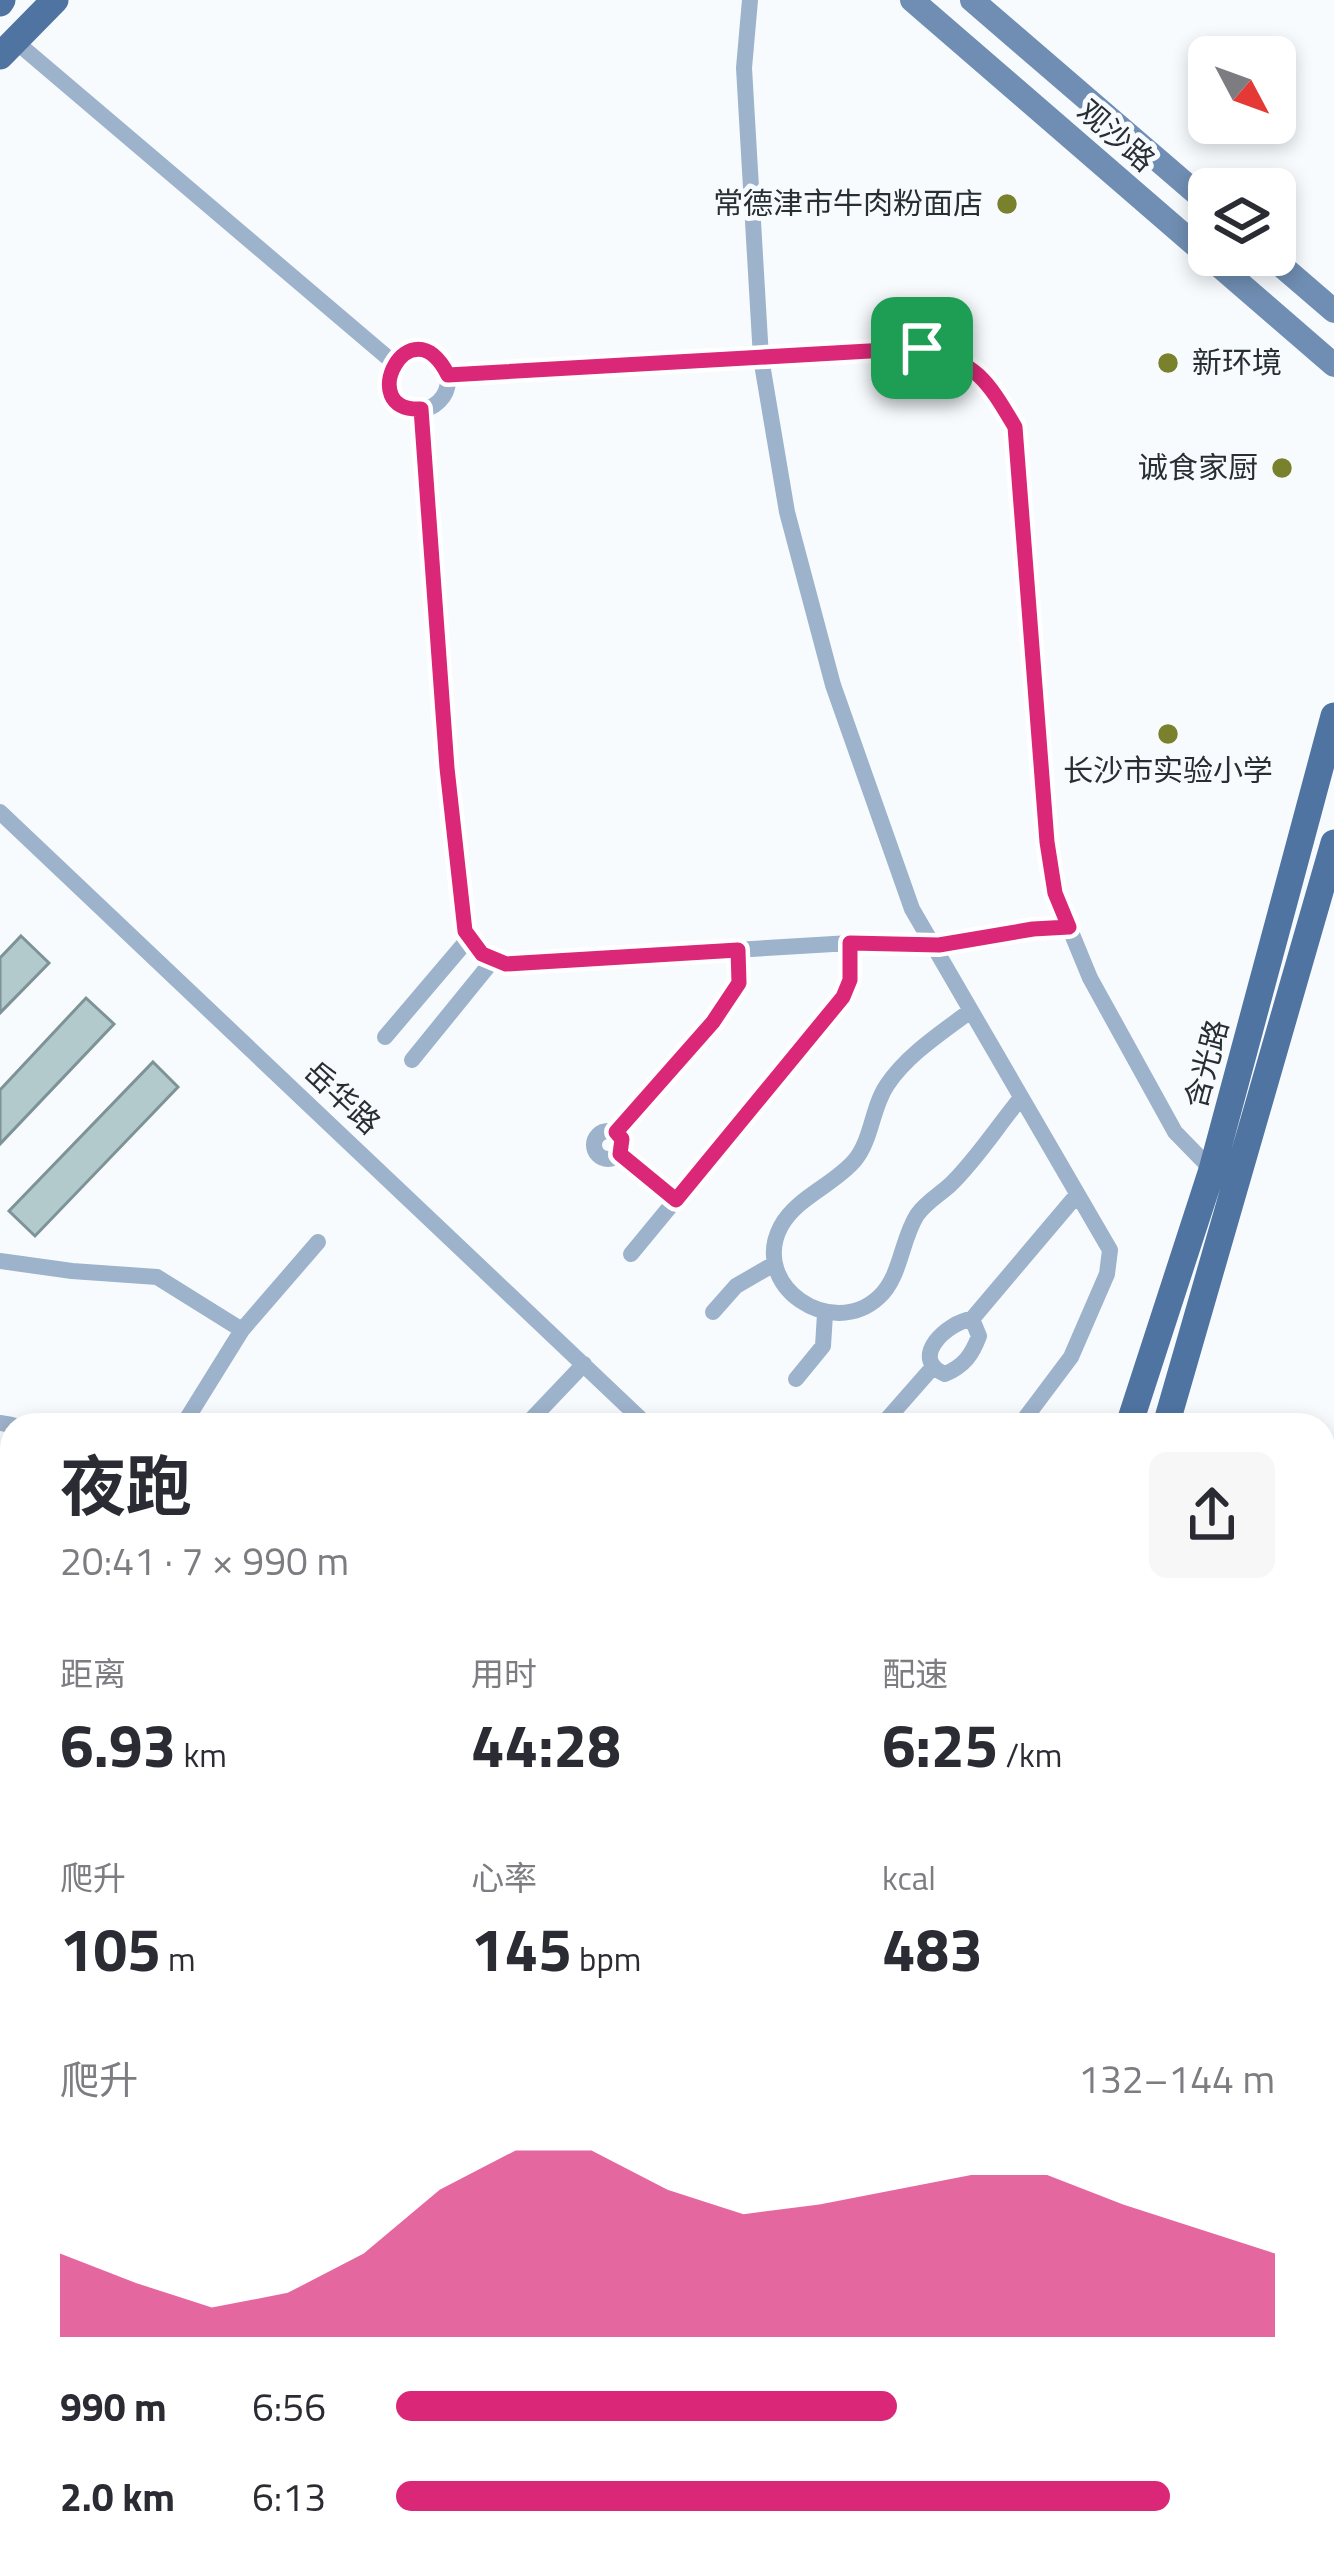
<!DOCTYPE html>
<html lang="zh">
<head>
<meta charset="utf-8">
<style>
	body { margin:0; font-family:"Titillium Web","Noto Sans SC",sans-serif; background:#f7f7f7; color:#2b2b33; height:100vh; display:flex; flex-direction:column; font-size:45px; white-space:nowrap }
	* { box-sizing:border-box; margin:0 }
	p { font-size:39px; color:#7c7c81 }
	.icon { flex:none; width:66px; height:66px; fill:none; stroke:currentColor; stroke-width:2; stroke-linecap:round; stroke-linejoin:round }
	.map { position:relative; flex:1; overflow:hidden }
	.drawer { position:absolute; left:0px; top:1413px; width:1335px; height:1155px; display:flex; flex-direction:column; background:#fff; border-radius:36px 36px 0 0; box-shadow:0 6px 18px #0003 }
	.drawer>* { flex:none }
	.needle { width:78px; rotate:131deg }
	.tools { position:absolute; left:1188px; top:36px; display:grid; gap:24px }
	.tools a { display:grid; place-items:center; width:108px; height:108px; border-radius:18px; background:#fff; box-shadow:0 6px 18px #0003; font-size:60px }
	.pin { position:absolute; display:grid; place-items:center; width:102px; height:102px; color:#fff; margin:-51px; border-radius:24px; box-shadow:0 6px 18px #0006 }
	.round { display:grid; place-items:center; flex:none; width:126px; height:126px; border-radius:18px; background:#f7f7f7 }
	.summary { display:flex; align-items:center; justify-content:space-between; height:204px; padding:0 60px }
	h1 { font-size:66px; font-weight:700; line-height:90px }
	.metrics { display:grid; grid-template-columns:repeat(3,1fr); gap:18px; height:204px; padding:12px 60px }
	.metrics div { display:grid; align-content:center }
	.metrics b { font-size:60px; font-weight:700 }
	.metrics small { font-size:33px; font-weight:400 }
	.metrics p { font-size:33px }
	.chart { height:336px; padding:24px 60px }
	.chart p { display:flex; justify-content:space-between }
	.chart svg { width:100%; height:216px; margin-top:12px; fill:#db2777; opacity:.7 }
	ul { padding:0 60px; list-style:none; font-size:39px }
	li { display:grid; grid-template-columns:192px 144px 1fr; align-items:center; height:90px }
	li i { height:30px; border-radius:15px; background:#db2777 }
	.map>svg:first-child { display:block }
	.building { fill:#b3cacd; stroke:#7d9397; stroke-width:3 }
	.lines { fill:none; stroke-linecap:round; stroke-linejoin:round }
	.street { stroke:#9db2cb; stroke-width:16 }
	.secondary { stroke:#708eb3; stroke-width:24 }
	.primary { stroke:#4f74a1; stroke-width:27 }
	.route-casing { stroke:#fff; stroke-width:24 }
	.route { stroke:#db2777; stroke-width:15 }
	.poi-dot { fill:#7a812c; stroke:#f7fbfe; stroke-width:4.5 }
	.labels { text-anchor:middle; stroke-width:10; stroke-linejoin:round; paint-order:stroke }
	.street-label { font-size:30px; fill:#282f33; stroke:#f7fbfe }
	.poi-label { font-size:30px; fill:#282f33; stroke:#f7fbfe; text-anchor:end }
</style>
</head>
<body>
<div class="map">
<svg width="1334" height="2567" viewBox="0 0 1334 2567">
	<rect width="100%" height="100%" fill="#f7fbfe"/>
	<path class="building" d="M21,936L49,963L0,1013V958Z
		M86,998L114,1024L0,1144V1090Z
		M153,1062L178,1087L35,1236L9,1211Z"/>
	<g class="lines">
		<path class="street" d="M750,0L744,68L761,358L787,512L833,685L912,909L1110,1250L1107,1274L1071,1357L1020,1425
			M15,41L394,363
			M388 380a30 30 0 1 1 60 0a30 30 0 1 1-60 0Z
			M448,375L922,348C977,364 986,378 1015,427L1047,842L1055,893L1090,978L1175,1132L1212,1170
			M421,409L447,768L465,931L482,954L505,964L850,943L939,945L1033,929L1069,927
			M0,812L647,1425
			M969,1012C941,1033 907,1055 887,1085C872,1107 872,1139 855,1160C834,1185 797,1197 781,1226C749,1286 832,1341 879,1297C901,1277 901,1240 917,1215C926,1202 939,1195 950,1185C976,1160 997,1127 1020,1099
			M385,1037L470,937
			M412,1060L494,959
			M594 1145a14 14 0 1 1 28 0a14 14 0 1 1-28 0Z
			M616,1132L713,1022L739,983L738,950
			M620,1154L676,1200
			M631,1254L843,997L849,980L850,943
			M0,1261L72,1271L157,1277L242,1330
			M713,1312L736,1286L774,1264
			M972,1319L979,1336C972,1355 964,1366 945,1374C908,1359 947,1322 972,1319L1076,1196
			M796,1379L823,1346L825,1314
			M0,1423L12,1425
			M183,1425L242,1330L318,1242
			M526,1425L584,1364
			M882,1425L933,1367
			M0,1716L12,1727
			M0,1950L12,1946
			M1323,1972L1334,1978
			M0,2222L12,2208
			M0,2426H12
			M44,2556L58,2567
			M790,2556L804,2567
			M18,2567L27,2556
			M113,2567L122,2556
			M223,2567L232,2556"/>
		<path class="secondary" d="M912,0L1334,365
			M972,0L1209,204
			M1269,255L1334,311"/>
		<path class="primary" d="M0,3L2,0
			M0,56L55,0
			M1129,1425L1212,1170L1334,716
			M1166,1425L1334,843
			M410,2567L419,2556
			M446,2567L454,2556"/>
	</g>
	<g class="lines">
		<g class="route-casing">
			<path id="route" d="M922,348C977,364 986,378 1015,427L1047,842L1055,893L1069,927L1033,929L939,945L850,943V980L843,997L676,1200L620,1154L622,1139L616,1132L713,1022L739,983L738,950L506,964L482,954L465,931L447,768L421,409C353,413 410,300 448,375Z"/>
		</g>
		<use href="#route" class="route"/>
	</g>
	<g class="poi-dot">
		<circle cx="1007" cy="204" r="12"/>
		<circle cx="1168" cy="363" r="12"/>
		<circle cx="1282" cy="468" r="12"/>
		<circle cx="1168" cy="734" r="12"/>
	</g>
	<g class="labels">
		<g class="street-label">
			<text transform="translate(1116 136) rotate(41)" y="10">观沙路</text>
			<text transform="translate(1207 1064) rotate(-75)" y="10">含光路</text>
			<text transform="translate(342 1098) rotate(43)" y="10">岳华路</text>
		</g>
		<g class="poi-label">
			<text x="983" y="214">常德津市牛肉粉面店</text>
			<text x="1192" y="373" text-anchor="start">新环境</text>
			<text x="1258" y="478">诚食家厨</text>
			<text x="1168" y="781" text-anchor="middle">长沙市实验小学</text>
		</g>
	</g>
</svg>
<div class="tools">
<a><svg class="needle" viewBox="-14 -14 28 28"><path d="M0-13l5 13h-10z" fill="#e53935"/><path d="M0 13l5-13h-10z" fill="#7c7c81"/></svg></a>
<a><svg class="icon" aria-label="layers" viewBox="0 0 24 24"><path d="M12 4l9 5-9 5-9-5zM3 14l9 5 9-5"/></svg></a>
</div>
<div class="pin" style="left:922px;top:348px;background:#1e9e55"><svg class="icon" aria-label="arrive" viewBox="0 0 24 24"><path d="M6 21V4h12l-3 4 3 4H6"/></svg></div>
<section class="drawer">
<div class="summary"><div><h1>夜跑</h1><p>20:41 · 7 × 990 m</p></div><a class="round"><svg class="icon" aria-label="share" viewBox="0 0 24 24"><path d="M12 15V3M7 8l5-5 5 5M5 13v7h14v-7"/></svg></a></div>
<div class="metrics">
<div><p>距离</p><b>6.93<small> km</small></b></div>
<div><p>用时</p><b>44:28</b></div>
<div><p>配速</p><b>6:25<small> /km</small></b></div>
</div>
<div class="metrics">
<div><p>爬升</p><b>105<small> m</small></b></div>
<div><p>心率</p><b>145<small> bpm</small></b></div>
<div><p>kcal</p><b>483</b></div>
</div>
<div class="chart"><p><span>爬升</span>132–144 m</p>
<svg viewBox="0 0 160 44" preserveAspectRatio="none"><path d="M0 44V27L10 33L20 38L30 35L40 27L50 14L60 6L70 6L80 14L90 19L100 17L110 14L120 11L130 11L140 17L150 22L160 27V44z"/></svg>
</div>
<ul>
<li><b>990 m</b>6:56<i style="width:57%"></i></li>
<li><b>2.0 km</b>6:13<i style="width:88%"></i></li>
</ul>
</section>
</div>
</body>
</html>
